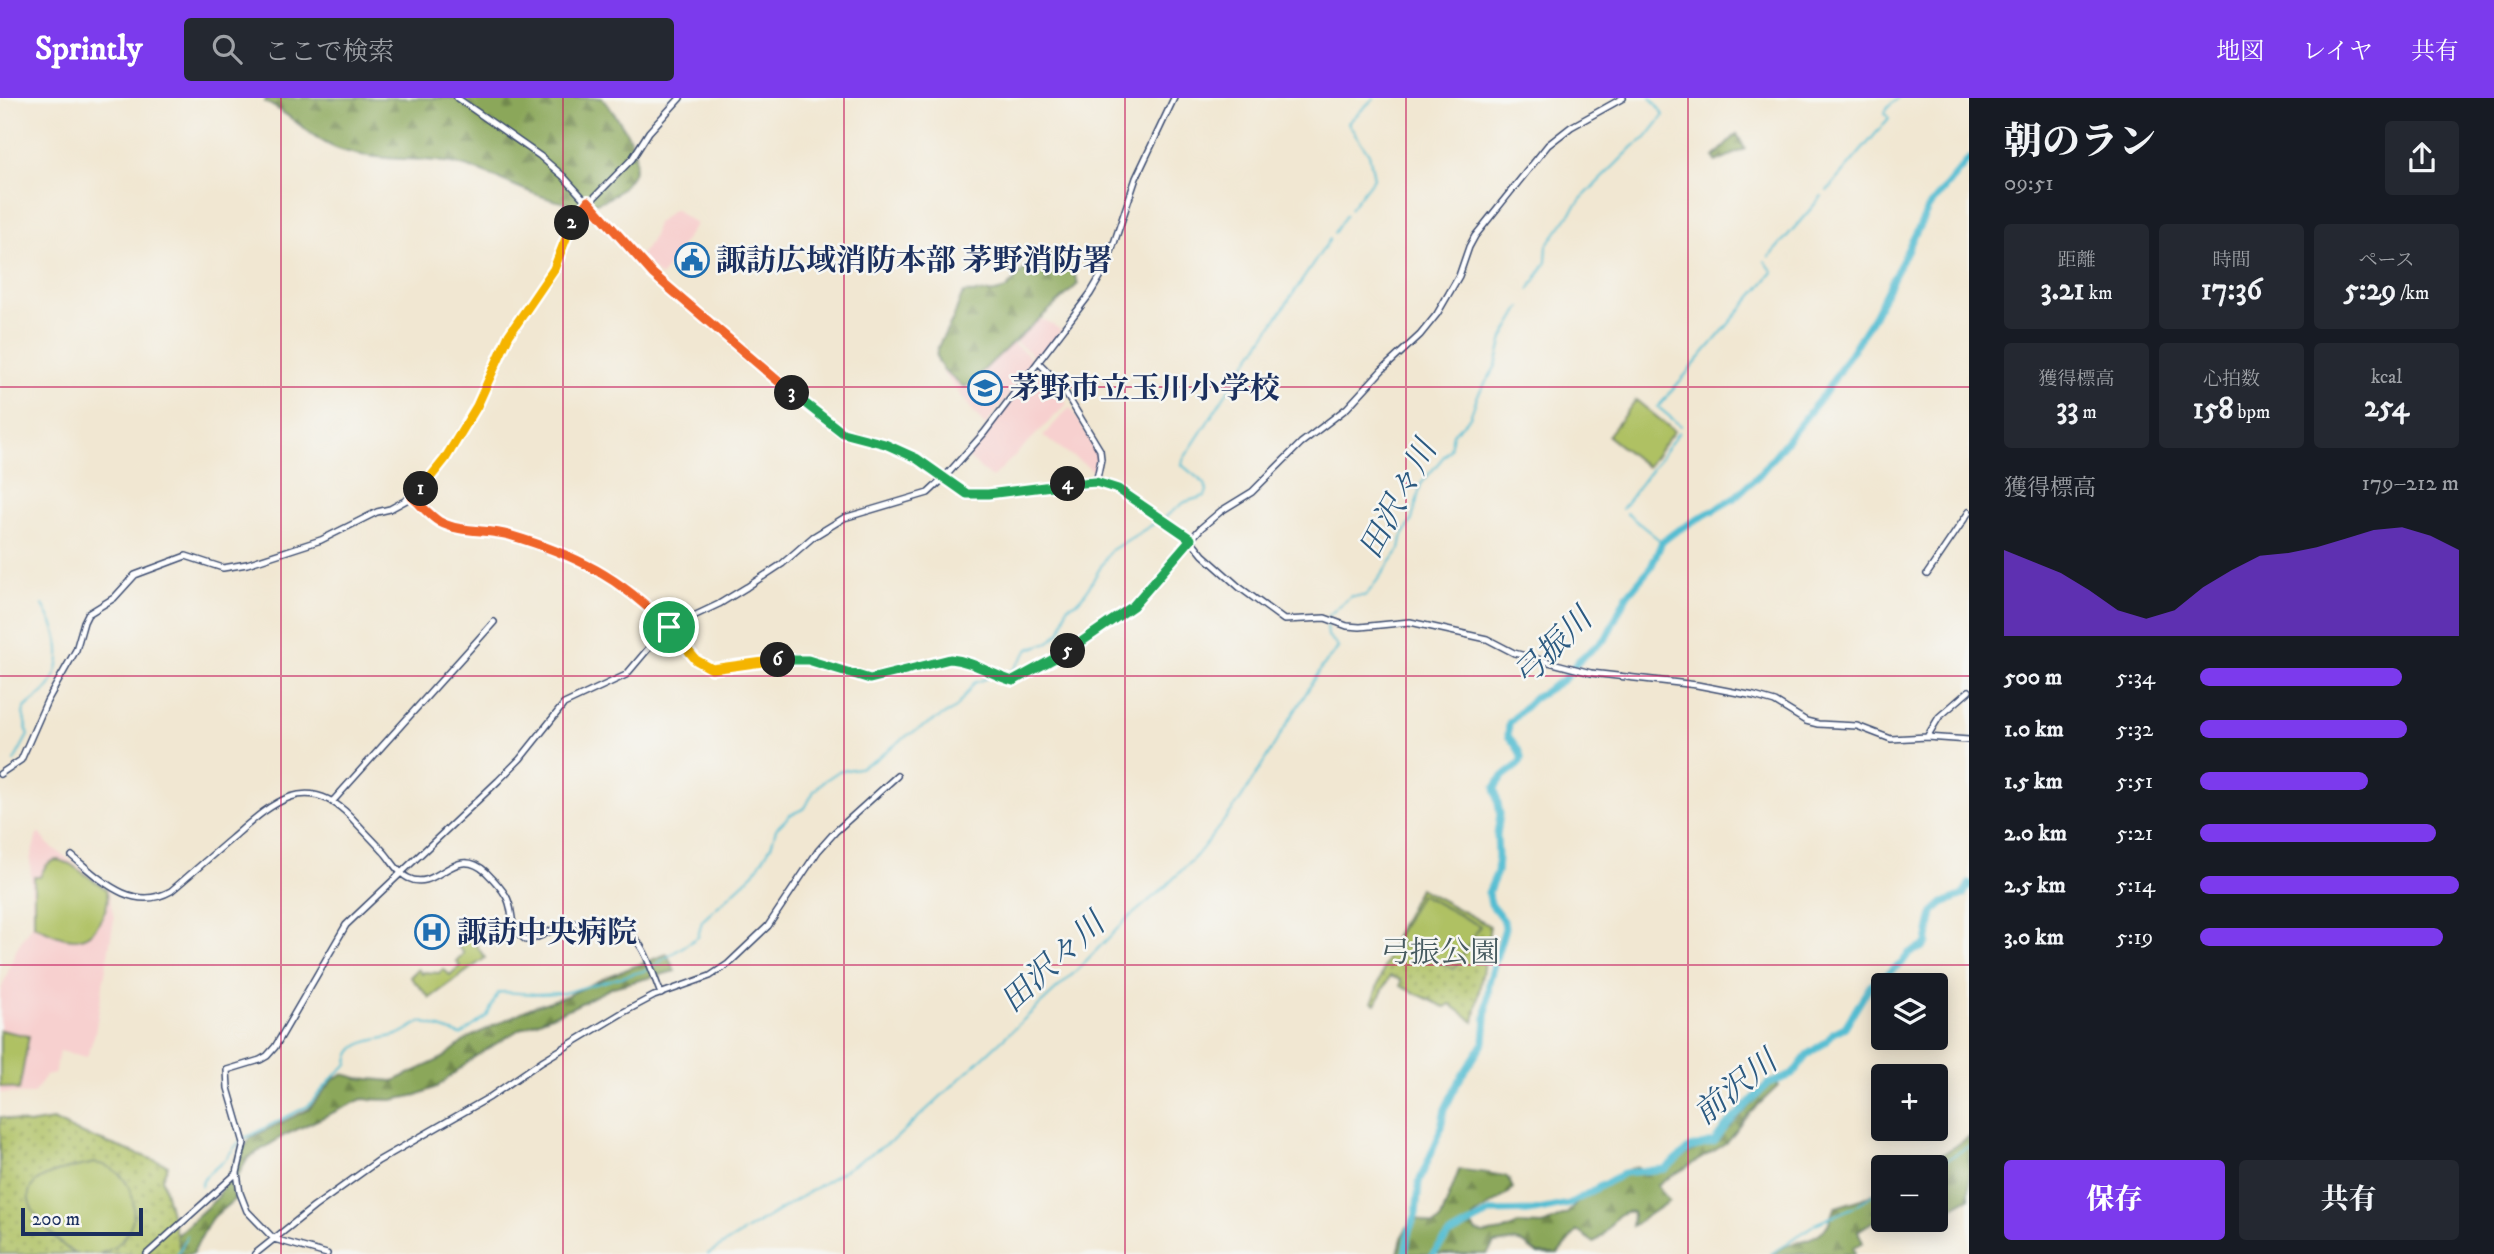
<!DOCTYPE html>
<html lang="ja">
<head>
<meta charset="utf-8">
<style>
	body { margin:0; font-family:"IM FELL DW Pica","Noto Serif JP",serif; background:#242831; color:#f1f3f6; height:100vh; display:flex; flex-direction:column; font-size:26px; white-space:nowrap }
	* { box-sizing:border-box; margin:0 }
	p { font-size:23px; color:#9ea1a6 }
	.icon { flex:none; width:38px; height:38px; fill:none; stroke:currentColor; stroke-width:2; stroke-linecap:round; stroke-linejoin:round }
	.map { position:relative; flex:1; overflow:hidden }
	.panel { display:flex; flex-direction:column; background:#171b24; width:525px }
	.panel>* { flex:none }
	.fabs { position:absolute; left:1871px; top:875px; display:grid; gap:14px }
	.fabs a { display:grid; place-items:center; width:77px; height:77px; border-radius:7px; background:#171b24; box-shadow:0 4px 18px #0003; font-size:35px }
	.scale { position:absolute; left:21px; bottom:18px; width:122px; box-sizing:border-box; padding-left:7px; border:4px solid #1b2f5e; border-top:0; font-size:19px; line-height:24px; white-space:nowrap; color:#1b2f5e; -webkit-text-stroke:5px #f6f6f2; paint-order:stroke }
	.pin { position:absolute; display:grid; place-items:center; width:60px; height:60px; color:#fff; margin:-30px; border:4px solid #fff; border-radius:50%; box-shadow:0 2px 7px #0007 }
	.km { position:absolute; width:35px; height:35px; margin:-18px; border-radius:50%; background:#222; color:#fff; font-size:19px; line-height:35px; text-align:center }
	.round { display:grid; place-items:center; flex:none; width:74px; height:74px; border-radius:7px; background:#242831 }
	.summary { display:flex; align-items:center; justify-content:space-between; height:119px; padding:0 35px }
	h1 { font-size:38px; font-weight:800; line-height:52px }
	.metrics { display:grid; grid-template-columns:repeat(3,1fr); gap:10px; height:119px; padding:7px 35px }
	.metrics div { display:grid; align-content:center; border-radius:7px; background:#242831; text-align:center }
	.metrics b { font-size:30px; font-weight:800 }
	.metrics small { font-size:19px; font-weight:400 }
	.metrics p { font-size:19px }
	.chart { height:196px; padding:14px 35px }
	.chart p { display:flex; justify-content:space-between }
	.chart svg { width:100%; height:126px; margin-top:7px; fill:#7c3aed; opacity:.7 }
	.cta { display:flex; gap:14px; margin-top:auto; padding:14px 35px }
	.cta a { flex:1; height:80px; border-radius:7px; background:#7c3aed; color:#fff; font-size:28px; font-weight:800; line-height:80px; text-align:center }
	.cta a+a { background:#242831; color:#f1f3f6 }
	ul { padding:0 35px; list-style:none; font-size:23px }
	li { display:grid; grid-template-columns:112px 84px 1fr; align-items:center; height:52px }
	li i { height:18px; border-radius:9px; background:#7c3aed }
	header { display:flex; align-items:center; gap:42px; box-sizing:border-box; height:98px; padding:0 35px; background:#7c3aed; color:#fff }
	header strong { font-size:33px }
	nav { display:flex; gap:38px; margin-inline-start:auto; font-size:24px }
	.search { width:490px; height:63px; background:#242831; display:flex; align-items:center; gap:18px; box-sizing:border-box; padding:0 24px; border-radius:7px; color:#9ea1a6; font-size:26px }
	main { display:flex; flex:1; min-height:0 }
	.map>svg:first-child { display:block }
	.built { fill:#f7d0cf }
	.forest { fill:url(#forest-firs); stroke:#536b5c; stroke-width:2 }
	.park { fill:url(#park-dots); stroke:#657861; stroke-width:2 }
	.garden { fill:#afc164; stroke:#657861; stroke-width:2 }
	.lines { fill:none; stroke-linecap:round; stroke-linejoin:round }
	.stream { stroke:#55bdd2; stroke-width:2 }
	.river { stroke:#55bdd2; stroke-width:7 }
	.secondary-casing { stroke:#3b4b6f; stroke-width:8 }
	.secondary { stroke:#fff; stroke-width:5 }
	.split-1-casing { stroke:#fff; stroke-width:14 }
	.split-2-casing { stroke:#fff; stroke-width:14 }
	.split-3-casing { stroke:#fff; stroke-width:14 }
	.split-4-casing { stroke:#fff; stroke-width:14 }
	.split-5-casing { stroke:#fff; stroke-width:14 }
	.split-6-casing { stroke:#fff; stroke-width:14 }
	.split-7-casing { stroke:#fff; stroke-width:14 }
	.split-1 { stroke:#f0652b; stroke-width:9 }
	.split-2 { stroke:#f5b400; stroke-width:9 }
	.split-3 { stroke:#f0652b; stroke-width:9 }
	.split-4 { stroke:#22a559; stroke-width:9 }
	.split-5 { stroke:#22a559; stroke-width:9 }
	.split-6 { stroke:#22a559; stroke-width:9 }
	.split-7 { stroke:#f5b400; stroke-width:9 }
	.grid { fill:none; stroke:#c2185b; stroke-width:2; stroke-opacity:0.55 }
	.labels { text-anchor:middle; stroke-width:5; stroke-linejoin:round; paint-order:stroke }
	.poi-label { font-size:30px; font-weight:bold; fill:#1b2f5e; stroke:#f6f6f2; text-anchor:start }
	.park-label { font-size:30px; fill:#475b60; stroke:#f6f6f2 }
	.water-label { font-size:32px; font-style:italic; fill:#2c5a81; stroke:#f6f6f2 }
</style>
</head>
<body>
<header>
<strong>Sprintly</strong>
<div class="search"><svg class="icon" aria-label="search" viewBox="0 0 24 24"><circle cx="10" cy="10" r="6"/><path d="M15 15l6 6"/></svg>ここで検索</div>
<nav><a>地図</a><a>レイヤ</a><a>共有</a></nav>
</header>
<main>
<div class="map">
<svg width="1969" height="1156" viewBox="0 0 1969 1156">
	<defs>
		<pattern id="forest-firs" width="22" height="20" patternUnits="userSpaceOnUse" patternTransform="scale(1.75)"><rect width="22" height="20" fill="#8ba75a"/><path d="M5 1l3.5 6h-7zM16 11l3.5 6h-7z" fill="#71884e"/></pattern>
		<pattern id="park-dots" width="8" height="8" patternUnits="userSpaceOnUse" patternTransform="scale(1.75)"><rect width="8" height="8" fill="#afc164"/><path d="M2 2h.1M6 6h.1" fill="none" stroke="#8e9d56" stroke-width="1.8" stroke-linecap="round"/></pattern>
	</defs>
	<rect width="100%" height="100%" fill="#f6f6f2"/>
	<filter id="ink" filterUnits="userSpaceOnUse"><feTurbulence type="fractalNoise" baseFrequency=".0143" numOctaves="2"/><feDisplacementMap in="SourceGraphic" scale="14" xChannelSelector="R" yChannelSelector="G"/><feConvolveMatrix kernelMatrix="1 2 1 2 8 2 1 2 1" color-interpolation-filters="sRGB"/></filter>
	<filter id="wash" filterUnits="userSpaceOnUse"><feTurbulence type="fractalNoise" baseFrequency=".00686" numOctaves="4" result="noise"/><feDisplacementMap in="SourceGraphic" scale="28" xChannelSelector="R" yChannelSelector="G"/><feGaussianBlur stdDeviation="1.57" result="paint"/><feColorMatrix in="noise" values="0 0 0 0 0 0 0 0 0 0 0 0 0 0 0 0 0 1.4 0 .05"/><feComposite in="paint" operator="in"/></filter>
	<g filter="url(#wash)">
		<rect width="100%" height="100%" fill="#f1e7d2"/>
		<path class="built" d="M674,111L696,126L661,179L640,159L652,141L657,125Z
			M979,217L1027,219L1047,223L1062,233L1037,264L1029,254Z
			M976,223L987,225L1027,256L1034,266L985,328L943,275Z
			M1038,269L1057,288L1067,306L992,380L966,358Z
			M1070,309L1099,357L1095,374L1043,338Z
			M40,735L48,746L108,791L114,821L95,935L87,959L60,953L54,976L46,978L33,996L0,995V894L17,850L33,824L30,762L37,736Z"/>
		<path class="forest" d="M266,0H602C617,19 647,54 631,79C589,143 508,76 457,66C419,58 381,65 341,52C313,43 292,16 265,4Z
			M1737,36L1745,51L1716,64L1714,59Z
			M1042,152C1058,159 1074,169 1078,186C1043,219 1006,248 973,283L965,289C958,286 953,280 947,275C925,254 943,244 953,221C957,212 958,203 964,195L995,194L1006,191Z
			M667,856L675,873L613,889L573,909L520,931L473,960L437,989L417,997L392,1002L362,1001L285,1037L248,1060L231,1089L235,1101L211,1121L192,1156H156L218,1099L236,1060L252,1039L309,1011L335,980L343,976L358,980L394,983L443,960L468,940L530,910L566,898L609,878Z
			M1773,984L1776,985L1778,988L1751,1014L1727,1045L1657,1087L1669,1103L1632,1128L1633,1114C1612,1110 1610,1138 1593,1144L1577,1133L1558,1156H1538L1523,1145L1515,1143L1494,1146L1487,1156H1398C1401,1143 1404,1125 1418,1121L1433,1127L1440,1123L1459,1072C1462,1071 1504,1077 1507,1079C1510,1082 1511,1087 1513,1090L1509,1095L1473,1119L1471,1127L1476,1134L1483,1136L1503,1133L1518,1126L1543,1127L1567,1116L1581,1100L1607,1087L1625,1073L1636,1069L1647,1073L1664,1071L1696,1051L1718,1041Z
			M1969,1039V1100L1947,1112L1936,1115V1069H1923Z
			M1883,1092V1117L1858,1133L1863,1145L1853,1150L1855,1156H1772C1786,1142 1813,1146 1826,1129C1831,1124 1831,1115 1835,1109L1862,1101Z"/>
		<path class="park" d="M1419,790L1490,828L1474,924L1450,906L1445,909L1400,888L1401,882L1390,878L1376,906L1372,904L1395,838Z
			M0,1019L28,1026L53,1022L75,1033L168,1067L162,1080L181,1156H0Z"/>
		<path class="garden" d="M1636,302L1674,333L1647,369L1608,338Z
			M58,762L70,766L106,791C110,803 106,812 100,823C84,853 58,839 34,827V779H40C44,770 47,763 58,762Z
			M1420,796L1480,828L1454,871L1400,846L1397,838Z
			M468,835L485,860L430,900L410,879L418,871L422,876L424,874L439,875L443,871L450,877L460,868L456,863L464,855L457,848L461,844L457,840Z
			M0,932L29,938L19,992L0,988Z
			M95,1065C144,1072 148,1144 98,1156C91,1156 83,1156 76,1156C63,1150 52,1136 43,1126C1,1079 61,1073 95,1065Z"/>
		<g class="lines">
			<path class="stream" d="M1827,93L1889,20L1885,15L1887,10L1898,0
				M1350,111L1374,80L1369,56L1348,25L1374,0
				M1334,135L1346,117
				M1769,159L1822,98
				M1529,192L1546,164L1547,147L1581,101L1634,48L1646,40L1664,17L1651,0
				M1243,270L1330,141
				M1681,328L1658,309L1773,174L1765,163
				M1622,411L1679,334
				M1626,415L1662,444
				M1165,419L1185,404L1205,398L1207,393L1205,386L1182,367L1183,362L1240,274
				M1328,518L1351,498H1364L1368,495L1400,451L1402,440L1412,422L1421,386L1450,351L1453,336L1470,319L1478,297L1496,268L1503,240L1521,209
				M1002,576L1013,572L1029,551L1049,544L1061,533L1067,509L1078,503L1086,494L1110,453L1160,422
				M14,663L28,637L23,615L25,610C33,602 44,596 50,587C67,560 58,533 43,507
				M245,1040L308,1008L335,977L348,966C348,940 380,943 397,937C406,934 413,927 422,924L461,937L487,918L498,895L502,894L536,896L563,895L647,872L698,839L702,823L754,775L771,748L776,731L790,717L805,710L814,693L824,683L839,673L859,670L875,662L908,637L956,610L974,585L996,577
				M1935,1069L1969,1048
				M201,1088C205,1076 211,1074 220,1066C229,1059 232,1050 241,1043
				M178,1156L187,1137
				M708,1156L895,1041L1075,874L1125,823L1166,788L1197,757L1241,701L1322,569L1338,550L1337,547L1328,538L1327,527
				M1771,1156L1815,1126L1854,1109L1883,1090"/>
			<path class="river" d="M1405,1156L1409,1133L1416,1116L1419,1084L1439,1037L1445,1011L1458,984L1484,944L1489,884L1505,830L1504,823L1491,806L1488,795L1497,774L1498,759L1497,737L1500,716L1495,690C1507,663 1539,674 1508,638L1509,625L1533,601L1563,582L1579,562L1606,540L1626,499L1651,469L1662,444L1675,434L1733,401L1759,377L1825,295L1874,218L1929,109L1969,61
				M1433,1156L1448,1138L1491,1114L1534,1113L1569,1106L1624,1075L1665,1071L1690,1050L1714,1044L1727,1027L1768,986L1792,977L1808,956L1827,943L1833,935L1845,929L1870,888L1902,865L1909,855L1923,849L1927,845L1933,814L1943,805L1963,797L1969,786"/>
		</g>
	</g>
	<g filter="url(#ink)">
		<g class="lines">
			<g class="secondary-casing">
				<path id="secondary" d="M457,0L540,58L563,78L652,176L821,319L843,335L885,346L916,360L967,396H988L1083,384L1107,386L1132,400L1187,437L1203,457L1239,489L1284,522L1325,520L1347,528L1360,529L1410,524L1487,541L1514,555L1591,575L1697,587L1754,598L1775,604L1806,623L1818,626L1857,628L1891,641L1927,639L1969,642
					M1038,264L1060,286L1100,352L1101,361L1096,385
					M412,399L437,422L447,427L508,437L588,466L647,507L677,538L696,562L712,571L788,560L808,562L870,581L950,561L969,564L1013,583L1069,552L1133,508L1201,430L1221,413L1252,394L1301,345L1347,310L1382,272L1420,237L1437,216L1459,178L1469,149L1475,138L1548,47L1571,29L1623,0
					M1927,476L1969,414
					M1927,639L1939,619L1969,593
					M0,676L21,662L47,603L76,552L84,524L88,516L114,500L135,477L186,458L223,470L247,466L321,442L377,414L390,411L412,399L421,391L445,361L477,308L509,237L554,171L566,136L575,119L632,61L649,34L680,0
					M332,704L494,524
					M72,758C100,781 132,815 171,793C191,776 211,758 231,741C269,708 305,672 350,718C361,730 372,741 383,753C391,761 397,775 408,780C437,795 454,745 486,774C494,782 501,789 506,798C513,809 510,823 516,834L526,842C541,841 551,830 566,827C576,824 588,825 599,825C642,827 647,862 661,896
					M147,1156L237,1075
					M255,1156L314,1109L378,1063L490,999L542,963L622,915L654,898L710,878L728,866L768,828L818,753L835,734L897,678
					M327,1156L274,1141L247,1113L240,1095L237,1075L244,1045L228,990L227,972L260,962L267,958L275,949L346,827L498,683L520,661L564,606L626,577L664,532L719,506L747,489L782,466L813,439L844,420L928,395L944,380L984,335L1090,196L1106,169L1136,80L1174,0"/>
			</g>
			<use href="#secondary" class="secondary"/>
		</g>
	</g>
	<g class="lines" filter="url(#ink)">
		<g class="split-1-casing">
			<path id="split-1" d="M421,391L412,399C421,407 430,418 440,424C460,435 487,431 509,437C577,457 619,479 669,529"/>
		</g>
		<g class="split-2-casing">
			<path id="split-2" d="M421,391L445,361L477,308L509,237L554,171L572,125"/>
		</g>
		<g class="split-3-casing">
			<path id="split-3" d="M572,125L588,103L653,176L792,295"/>
		</g>
		<g class="split-4-casing">
			<path id="split-4" d="M792,295L843,335L885,346L916,360L967,396H988L1068,386"/>
		</g>
		<g class="split-5-casing">
			<path id="split-5" d="M1068,553L1133,508L1191,441L1118,391L1096,384L1068,386"/>
		</g>
		<g class="split-6-casing">
			<path id="split-6" d="M778,562H808L870,581L950,561C974,563 991,577 1013,583L1068,553"/>
		</g>
		<g class="split-7-casing">
			<path id="split-7" d="M669,529L696,562L712,571L778,562"/>
		</g>
		<use href="#split-1" class="split-1"/>
		<use href="#split-2" class="split-2"/>
		<use href="#split-3" class="split-3"/>
		<use href="#split-4" class="split-4"/>
		<use href="#split-5" class="split-5"/>
		<use href="#split-6" class="split-6"/>
		<use href="#split-7" class="split-7"/>
	</g>
	<path class="grid" d="M281,0V1156M563,0V1156M844,0V1156M1125,0V1156M1406,0V1156M1688,0V1156M0,289H1969M0,578H1969M0,867H1969"/>
	<defs>
		<g id="civic-ring" transform="scale(1.75)"><circle r="9.5" fill="#f6f6f2" stroke="#1f6fb2" stroke-width="1.5"/><path d="M-.6-6.5H3V-4.5H.6V-3L4-1V1h2V6H-6V1h2V-1L-.6-3ZM-1.2 2.5V6h2.4V2.5Z" fill="#1f6fb2"/></g>
		<g id="school-ring" transform="scale(1.75)"><circle r="9.5" fill="#f6f6f2" stroke="#1f6fb2" stroke-width="1.5"/><path d="M0-5L7-2L0 1L-7-2ZM-4 1L0 2.5L4 1V4Q0 6-4 4Z" fill="#1f6fb2"/></g>
		<g id="hospital-ring" transform="scale(1.75)"><circle r="9.5" fill="#f6f6f2" stroke="#1f6fb2" stroke-width="1.5"/><path d="M-5-5h3v3.5h4V-5h3V5h-3V1.5h-4V5h-3Z" fill="#1f6fb2"/></g>
	</defs>
	<g fill-rule="evenodd">
		<use href="#civic-ring" x="692" y="162"/>
		<use href="#school-ring" x="985" y="290"/>
		<use href="#hospital-ring" x="432" y="834"/>
	</g>
	<g class="labels">
		<g class="poi-label">
			<text x="716" y="172">諏訪広域消防本部 茅野消防署</text>
			<text x="1010" y="300">茅野市立玉川小学校</text>
			<text x="457" y="844">諏訪中央病院</text>
		</g>
		<g class="park-label">
			<text x="1440" y="864">弓振公園</text>
		</g>
		<g class="water-label">
			<text transform="translate(1397 401) rotate(-62)" y="11">田沢々川</text>
			<text transform="translate(1552 549) rotate(-45)" y="11">弓振川</text>
			<text transform="translate(1052 864) rotate(-43)" y="11">田沢々川</text>
			<text transform="translate(1735 989) rotate(-39)" y="11">前沢川</text>
		</g>
	</g>
</svg>
<div class="fabs">
<a><svg class="icon" aria-label="layers" viewBox="0 0 24 24"><path d="M12 4l9 5-9 5-9-5zM3 14l9 5 9-5"/></svg></a>
<a>+</a>
<a>−</a>
</div>
<div class="scale">200 m</div>
<div class="pin" style="left:669px;top:529px;background:#1e9e55"><svg class="icon" aria-label="arrive" viewBox="0 0 24 24"><path d="M6 21V4h12l-3 4 3 4H6"/></svg></div>
<b class="km" style="left:421px;top:391px">1</b>
<b class="km" style="left:572px;top:125px">2</b>
<b class="km" style="left:792px;top:295px">3</b>
<b class="km" style="left:1068px;top:386px">4</b>
<b class="km" style="left:1068px;top:553px">5</b>
<b class="km" style="left:778px;top:562px">6</b>
</div>
<section class="panel">
<div class="summary"><div><h1>朝のラン</h1><p>09:51</p></div><a class="round"><svg class="icon" aria-label="share" viewBox="0 0 24 24"><path d="M12 15V3M7 8l5-5 5 5M5 13v7h14v-7"/></svg></a></div>
<div class="metrics">
<div><p>距離</p><b>3.21<small> km</small></b></div>
<div><p>時間</p><b>17:36</b></div>
<div><p>ペース</p><b>5:29<small> /km</small></b></div>
</div>
<div class="metrics">
<div><p>獲得標高</p><b>33<small> m</small></b></div>
<div><p>心拍数</p><b>158<small> bpm</small></b></div>
<div><p>kcal</p><b>254</b></div>
</div>
<div class="chart"><p><span>獲得標高</span>179–212 m</p>
<svg viewBox="0 0 160 44" preserveAspectRatio="none"><path d="M0 44V14L10 18L20 22L30 28L40 35L50 38L60 35L70 27L80 21L90 16L100 15L110 13L120 10L130 7L140 6L150 9L160 14V44z"/></svg>
</div>
<ul>
<li><b>500 m</b>5:34<i style="width:78%"></i></li>
<li><b>1.0 km</b>5:32<i style="width:80%"></i></li>
<li><b>1.5 km</b>5:51<i style="width:65%"></i></li>
<li><b>2.0 km</b>5:21<i style="width:91%"></i></li>
<li><b>2.5 km</b>5:14<i style="width:100%"></i></li>
<li><b>3.0 km</b>5:19<i style="width:94%"></i></li>
</ul>
<div class="cta"><a>保存</a><a>共有</a></div>
</section>
</main>
</body>
</html>
